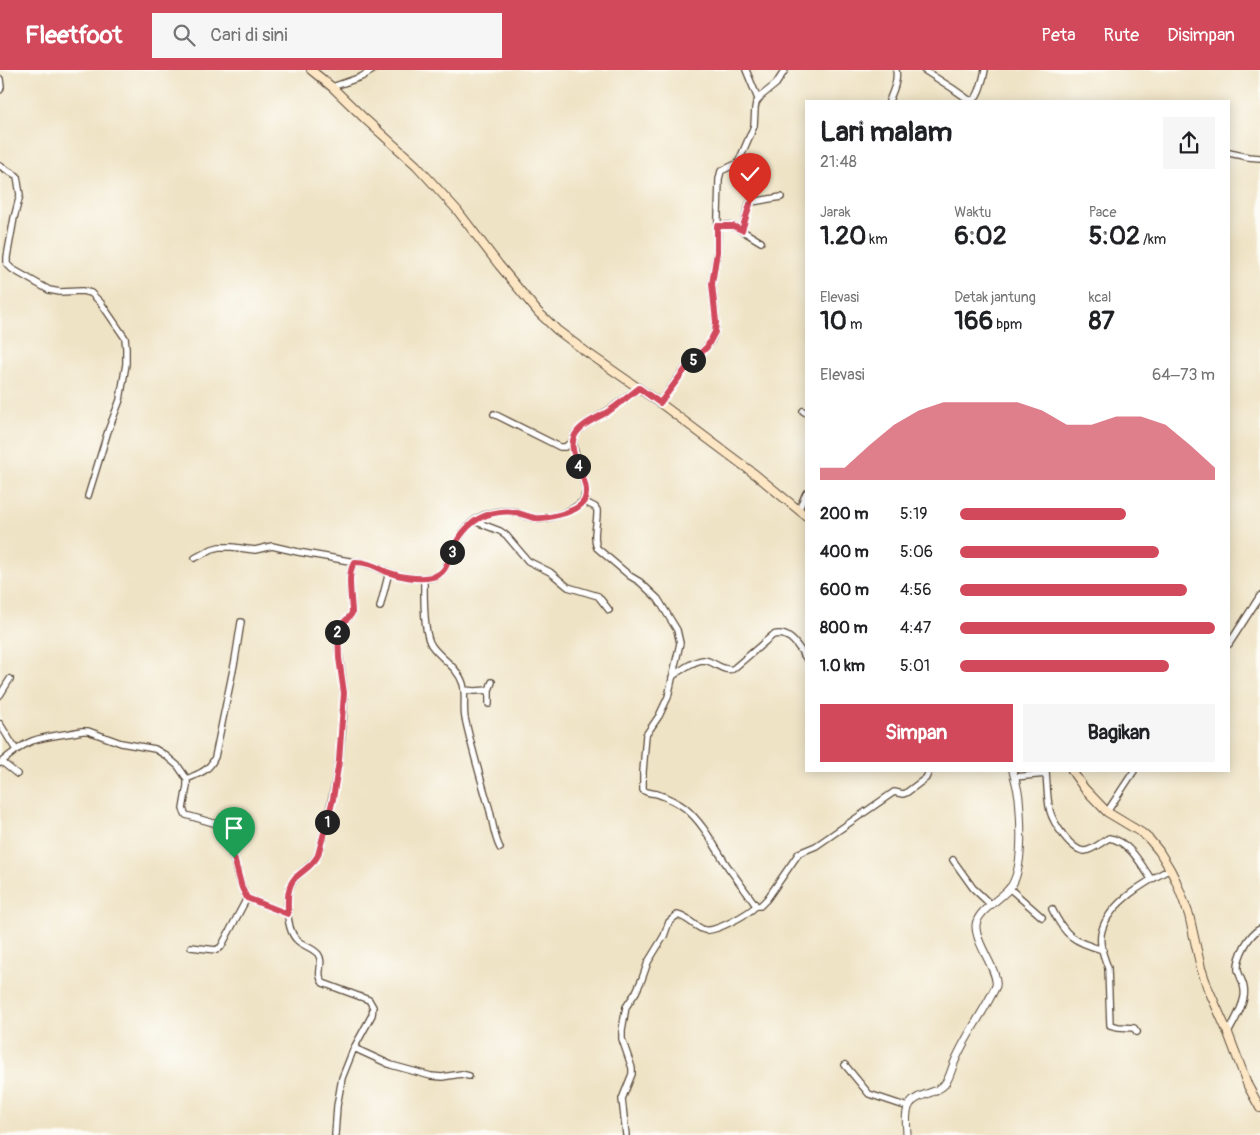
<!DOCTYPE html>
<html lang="id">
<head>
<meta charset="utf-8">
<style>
	body { margin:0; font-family:Pangolin,sans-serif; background:#f6f6f6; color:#202124; height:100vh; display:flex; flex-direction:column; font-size:19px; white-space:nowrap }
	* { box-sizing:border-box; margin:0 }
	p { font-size:16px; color:#757577 }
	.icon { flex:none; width:28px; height:28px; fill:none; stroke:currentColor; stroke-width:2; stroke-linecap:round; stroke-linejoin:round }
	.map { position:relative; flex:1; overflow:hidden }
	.side { position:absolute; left:805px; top:30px; width:425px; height:672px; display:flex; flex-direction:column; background:#fff; border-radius:0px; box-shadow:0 2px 12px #0003 }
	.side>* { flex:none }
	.pin { position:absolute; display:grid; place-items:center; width:42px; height:42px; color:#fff; margin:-51px -21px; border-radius:50% 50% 50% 0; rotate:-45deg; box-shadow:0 0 5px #0007 }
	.pin .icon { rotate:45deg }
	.km { position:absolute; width:25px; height:25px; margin:-12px; border-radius:50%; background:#222; color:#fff; font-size:14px; line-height:25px; text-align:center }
	.round { display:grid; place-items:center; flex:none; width:52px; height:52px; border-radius:0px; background:#f6f6f6 }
	.headline { display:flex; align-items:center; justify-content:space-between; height:85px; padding:0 15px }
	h1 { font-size:28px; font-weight:700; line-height:38px }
	.figures { display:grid; grid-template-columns:repeat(3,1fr); gap:8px; height:85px; padding:5px 15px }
	.figures div { display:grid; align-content:center }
	.figures b { font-size:25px; font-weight:700 }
	.figures small { font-size:14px; font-weight:400 }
	.figures p { font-size:14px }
	.chart { height:140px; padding:10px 15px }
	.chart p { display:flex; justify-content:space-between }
	.chart svg { width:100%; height:90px; margin-top:5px; fill:#d1495b; opacity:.7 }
	.primary-button { display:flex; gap:10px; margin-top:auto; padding:10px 15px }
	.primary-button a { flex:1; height:58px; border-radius:0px; background:#d1495b; color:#fff; font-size:20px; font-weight:700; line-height:58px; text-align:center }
	.primary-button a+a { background:#f6f6f6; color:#202124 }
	ul { padding:0 15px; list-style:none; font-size:16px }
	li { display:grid; grid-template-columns:80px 60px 1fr; align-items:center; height:38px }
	li i { height:12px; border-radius:6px; background:#d1495b }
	header { display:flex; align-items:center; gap:30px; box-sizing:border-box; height:70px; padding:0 25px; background:#d1495b; color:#fff }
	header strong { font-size:24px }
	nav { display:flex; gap:28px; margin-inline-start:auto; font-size:18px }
	.search { width:350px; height:45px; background:#f6f6f6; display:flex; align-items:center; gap:12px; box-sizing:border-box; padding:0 18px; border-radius:0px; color:#757577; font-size:19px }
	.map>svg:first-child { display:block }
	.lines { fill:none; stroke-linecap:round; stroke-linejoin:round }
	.minor-casing { stroke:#564637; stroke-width:8 }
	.tertiary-casing { stroke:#564637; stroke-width:9 }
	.secondary-casing { stroke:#564637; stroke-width:10 }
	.minor { stroke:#fff; stroke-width:5.5 }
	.tertiary { stroke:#fff; stroke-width:7 }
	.secondary { stroke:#fce6c4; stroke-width:8 }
	.route-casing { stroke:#fff; stroke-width:10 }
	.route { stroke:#d1495b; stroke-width:6 }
</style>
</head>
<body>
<header>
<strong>Fleetfoot</strong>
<div class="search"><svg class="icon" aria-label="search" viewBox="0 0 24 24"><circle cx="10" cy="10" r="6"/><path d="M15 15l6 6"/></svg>Cari di sini</div>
<nav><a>Peta</a><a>Rute</a><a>Disimpan</a></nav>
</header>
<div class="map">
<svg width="1260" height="1065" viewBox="0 0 1260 1065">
	<rect width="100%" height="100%" fill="#fdfcf7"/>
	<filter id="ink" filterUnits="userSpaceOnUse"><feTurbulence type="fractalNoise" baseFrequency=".02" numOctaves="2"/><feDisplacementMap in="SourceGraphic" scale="10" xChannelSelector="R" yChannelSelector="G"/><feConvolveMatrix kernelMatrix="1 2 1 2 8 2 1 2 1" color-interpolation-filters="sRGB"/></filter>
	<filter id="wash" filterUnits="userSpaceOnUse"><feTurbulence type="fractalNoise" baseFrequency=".0096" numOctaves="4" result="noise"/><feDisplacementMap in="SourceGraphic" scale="20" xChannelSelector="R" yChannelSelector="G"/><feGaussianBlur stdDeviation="1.12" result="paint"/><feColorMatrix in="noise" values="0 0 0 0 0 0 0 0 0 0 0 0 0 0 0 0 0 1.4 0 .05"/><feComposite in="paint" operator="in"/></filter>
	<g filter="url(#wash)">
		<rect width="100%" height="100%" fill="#efe3c5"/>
	</g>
	<g filter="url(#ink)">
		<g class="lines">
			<g class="minor-casing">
				<path id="minor" d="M746,0L758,29
					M924,0L952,18L969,30C971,30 972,30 974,29C979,26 984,6 985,0
					M0,9L1,17L0,20
					M332,17L361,7L373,0
					M889,31C893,21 898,11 896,0
					M1229,83L1248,87L1260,88
					M0,96L17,106L20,125L14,148L7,187V194L12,199L49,220L60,222L82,221L91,223L101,233L125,268L126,278V294L120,330L108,361L88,426
					M717,156L728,155L736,157L761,172
					M742,160L749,134L752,132L781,127
					M660,333C669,320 679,306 689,294C702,279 716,275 716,251L712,213L717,181L719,109L721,101L738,93L754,56L755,38L756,33L761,26L776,14L785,0
					M803,341L806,343
					M494,344L560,377H565L573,371
					M583,431L595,437L597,440C598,452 592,466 597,478L630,506L640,512L658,529L677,560L680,573L668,627L659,646L646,665L643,702V720C647,723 652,723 657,724C666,727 677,732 685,738C704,754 714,776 728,797C737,809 746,822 755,834L756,836C748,844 716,862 705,860C696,858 688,847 677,845L669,852L664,866L648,892L642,909L636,922L626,937L622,960V969L632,998V1004L622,1029L626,1065
					M799,439L806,423
					M474,451L500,461L506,465L528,491L550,502L568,517L598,526L609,540
					M195,488L212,479L219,477H232L255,480L272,476L298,482L355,492
					M424,508C424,523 423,565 432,576C441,589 458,597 463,614C466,625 463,637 465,648C472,680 481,710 490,741C493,754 494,766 500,778
					M380,537L389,502
					M1229,574L1260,526
					M672,607C679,601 693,591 703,590C713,590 722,602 733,599L773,565C790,560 798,577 806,588
					M464,620L475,621L489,620
					M0,625L10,609
					M489,634V620L492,612
					M0,654L16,680
					M2,692L17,704
					M0,693C11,685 19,676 32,671C48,665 65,665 82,661H88L121,673L155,679L165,685L178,696L187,709V716L183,739L186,745L217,754L227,759C232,769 232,779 234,790C237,803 241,816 247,828L288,844
					M1046,701C1047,714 1047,729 1050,741C1053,752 1071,781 1085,781C1093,780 1102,772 1109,768C1129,771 1141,794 1151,809
					M1015,707L1046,704
					M187,709C200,703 209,701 215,687L235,590L241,552
					M1107,742L1134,701
					M953,790L973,818L991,835
					M1009,818L1042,847
					M756,836H760L767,829L799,783L816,776L894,722L903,724L906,723L926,708L929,701
					M1052,839C1065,866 1074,872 1103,880
					M191,877L216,880L221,877L247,828
					M1137,962L1134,958L1118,957L1110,955L1108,898C1104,887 1098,873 1102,860C1110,832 1146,812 1170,799
					M1228,963C1234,952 1242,939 1244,927C1246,915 1240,909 1238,900C1237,887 1249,864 1260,859
					M354,978L391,995L431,1006L442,1007L461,1004L469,1006
					M845,995L869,1024L908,1037
					M335,1065L337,1036L342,1008L354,978L372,945L373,937L369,930L323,913C315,903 325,893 318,884C312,877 302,876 296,869C286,858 284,821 294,810C301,800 312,796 318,785C332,734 343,683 344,629C344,611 340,594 338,576C338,571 336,565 337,560C340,553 349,550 352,543C352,529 346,502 355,492C368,492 376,498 388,502C401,507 419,510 433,507C447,504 448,488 454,477C459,468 466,456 475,450C485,443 503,439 516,442C522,444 527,447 534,448C550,450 571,442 583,431L586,420L574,378L573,371L575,364L586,354L609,340L639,318"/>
			</g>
			<g class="tertiary-casing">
				<path id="tertiary" d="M907,1065C907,1056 904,1043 910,1034C917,1024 934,1024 943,1016C950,1010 951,999 955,991C966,965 984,942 996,916C999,901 975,874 976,855C978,839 1004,828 1012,815C1024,795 1021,751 1019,728C1018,719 1015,710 1013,701"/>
			</g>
			<g class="secondary-casing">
				<path id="secondary" d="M311,0L332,17L365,49L416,95L457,140L499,195L538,242L557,260L585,281L660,333L756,405L806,446
					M1072,701L1084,718L1107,742L1142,763L1150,770L1159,781L1170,799L1176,811L1189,845L1201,898L1207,916L1228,963L1248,1016L1260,1038"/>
			</g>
			<use href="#minor" class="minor"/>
			<use href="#tertiary" class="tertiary"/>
			<use href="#secondary" class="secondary"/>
		</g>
	</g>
	<g class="lines" filter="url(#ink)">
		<g class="route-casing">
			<path id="route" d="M234,788L242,818L247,828L288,844C288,832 286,818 295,808C303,800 313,796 318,785L333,729L339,691L344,623L339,588L338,560L340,556L350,546L352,543C352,530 346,501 355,492C368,492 376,497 387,502C400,507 419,510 432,507C447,504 448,490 453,478C461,463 471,450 487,445C497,442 508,440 517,443C523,444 529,447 535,448C547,449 578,442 584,431C594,412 564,384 575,365C582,353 598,348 609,341C619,334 629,326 639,318L660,333L690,293L707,277L715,262L716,252L712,214L717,182V156H733L742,160L750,134"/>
		</g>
		<use href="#route" class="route"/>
	</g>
</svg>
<div class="pin" style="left:234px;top:788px;background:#1e9e55"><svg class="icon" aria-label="arrive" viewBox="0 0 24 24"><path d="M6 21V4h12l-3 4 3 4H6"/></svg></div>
<div class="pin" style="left:750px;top:134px;background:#d93025"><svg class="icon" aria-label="check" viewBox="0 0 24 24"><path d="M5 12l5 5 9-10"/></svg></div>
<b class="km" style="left:327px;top:752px">1</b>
<b class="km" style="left:337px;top:562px">2</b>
<b class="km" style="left:452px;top:482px">3</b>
<b class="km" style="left:578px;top:396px">4</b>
<b class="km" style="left:693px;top:290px">5</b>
<section class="side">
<div class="headline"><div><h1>Lari malam</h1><p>21:48</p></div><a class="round"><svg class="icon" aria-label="share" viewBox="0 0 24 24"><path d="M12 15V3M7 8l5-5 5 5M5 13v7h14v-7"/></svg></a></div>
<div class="figures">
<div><p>Jarak</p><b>1.20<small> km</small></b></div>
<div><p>Waktu</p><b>6:02</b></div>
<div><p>Pace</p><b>5:02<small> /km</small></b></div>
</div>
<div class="figures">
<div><p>Elevasi</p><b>10<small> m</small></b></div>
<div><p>Detak jantung</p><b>166<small> bpm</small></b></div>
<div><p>kcal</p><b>87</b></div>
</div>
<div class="chart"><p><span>Elevasi</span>64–73 m</p>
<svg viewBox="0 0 160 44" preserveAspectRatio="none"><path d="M0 44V38L10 38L20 27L30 17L40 10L50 6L60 6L70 6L80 6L90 10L100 17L110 17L120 13L130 13L140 17L150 27L160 38V44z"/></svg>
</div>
<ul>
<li><b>200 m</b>5:19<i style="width:65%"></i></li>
<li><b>400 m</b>5:06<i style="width:78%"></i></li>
<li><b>600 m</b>4:56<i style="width:89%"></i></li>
<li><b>800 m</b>4:47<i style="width:100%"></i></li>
<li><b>1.0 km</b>5:01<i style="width:82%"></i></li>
</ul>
<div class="primary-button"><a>Simpan</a><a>Bagikan</a></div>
</section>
</div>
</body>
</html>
